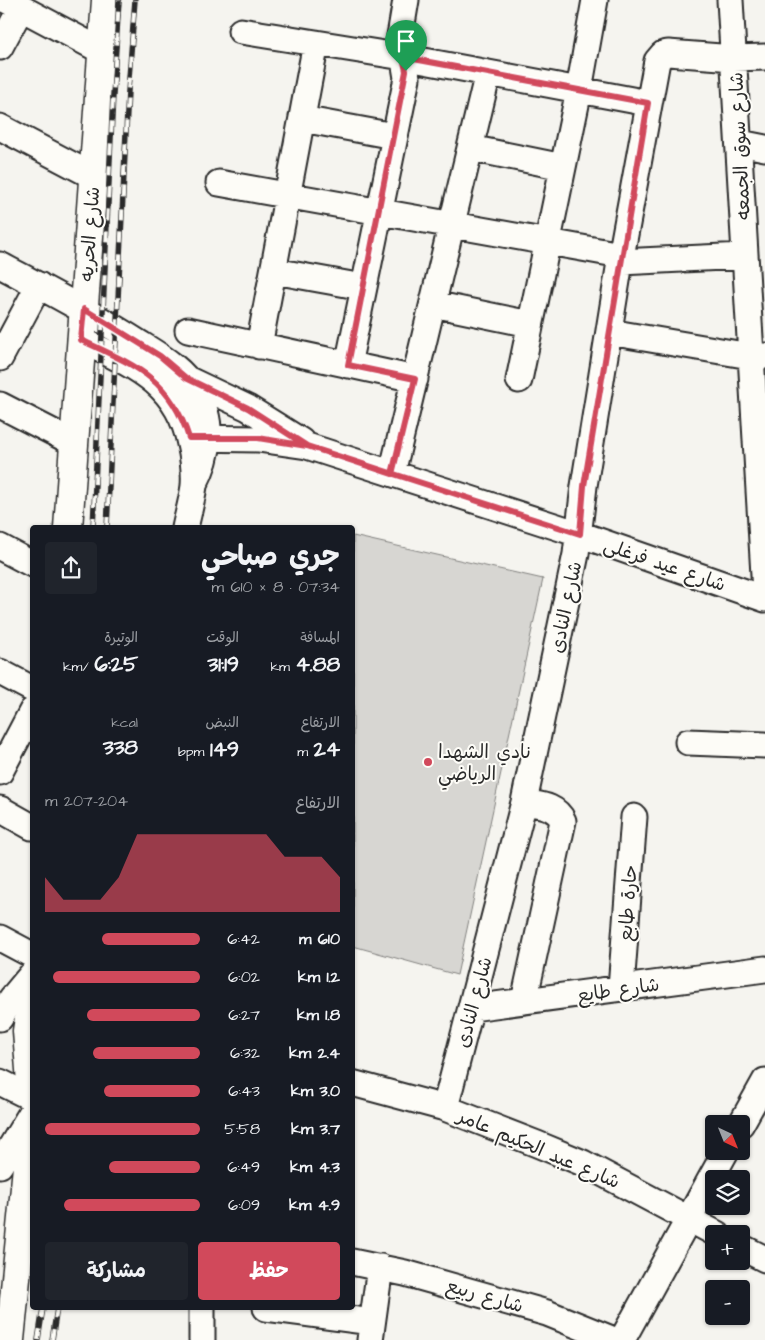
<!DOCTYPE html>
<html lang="ar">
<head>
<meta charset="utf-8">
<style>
	body { margin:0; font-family:"Architects Daughter","Playpen Sans Arabic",sans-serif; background:#20242c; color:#f1f3f6; direction:rtl; height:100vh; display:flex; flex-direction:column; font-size:19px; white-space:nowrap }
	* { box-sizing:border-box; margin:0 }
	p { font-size:16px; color:#9ea1a6 }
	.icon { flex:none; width:28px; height:28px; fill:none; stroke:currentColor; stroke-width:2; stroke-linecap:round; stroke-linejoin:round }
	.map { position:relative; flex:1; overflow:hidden; direction:ltr }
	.sheet { position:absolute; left:30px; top:525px; width:325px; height:785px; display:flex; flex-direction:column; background:#171b24; border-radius:5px; box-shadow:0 1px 4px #0004; direction:rtl }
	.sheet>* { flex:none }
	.needle { width:32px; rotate:137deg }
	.fabs { position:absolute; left:705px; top:1115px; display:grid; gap:10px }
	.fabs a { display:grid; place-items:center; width:45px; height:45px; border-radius:5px; background:#171b24; box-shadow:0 1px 4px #0004; font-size:25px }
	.pin { position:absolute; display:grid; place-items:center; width:42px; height:42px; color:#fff; margin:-51px -21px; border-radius:50% 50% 50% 0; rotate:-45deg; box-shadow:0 0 5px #0007 }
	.pin .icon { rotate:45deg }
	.round { display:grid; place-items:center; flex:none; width:52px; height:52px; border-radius:5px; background:#20242c }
	.overview { display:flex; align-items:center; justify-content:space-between; height:85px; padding:0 15px }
	h1 { font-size:28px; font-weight:700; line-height:38px }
	.metrics { display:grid; grid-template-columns:repeat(3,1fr); gap:8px; height:85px; padding:5px 15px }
	.metrics div { display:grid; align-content:center }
	.metrics b { font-size:21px; font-weight:700 }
	.metrics small { font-size:14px; font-weight:400 }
	.metrics p { font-size:14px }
	.chart { height:140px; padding:10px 15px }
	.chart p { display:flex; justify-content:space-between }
	.chart svg { width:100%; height:90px; margin-top:5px; fill:#d1495b; opacity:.7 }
	.action { display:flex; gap:10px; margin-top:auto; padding:10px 15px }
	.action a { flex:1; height:58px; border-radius:5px; background:#d1495b; color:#fff; font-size:20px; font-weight:700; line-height:58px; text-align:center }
	.action a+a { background:#20242c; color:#f1f3f6 }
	ul { padding:0 15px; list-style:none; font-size:16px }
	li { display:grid; grid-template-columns:80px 60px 1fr; align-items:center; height:38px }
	li i { height:12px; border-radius:6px; background:#d1495b }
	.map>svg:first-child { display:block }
	.green { fill:#d7d6d2; stroke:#81807e }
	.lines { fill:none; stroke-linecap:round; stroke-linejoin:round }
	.minor-casing { stroke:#2b2b2b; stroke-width:29 }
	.major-casing { stroke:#2b2b2b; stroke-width:31 }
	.minor { stroke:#fdfcf7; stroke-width:25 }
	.major { stroke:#fdfcf7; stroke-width:28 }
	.rail-casing { stroke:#2b2b2b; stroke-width:5.5 }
	.rail { stroke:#fdfcf7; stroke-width:4; stroke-dasharray:11; stroke-linecap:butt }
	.route-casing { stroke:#fff; stroke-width:10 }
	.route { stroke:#d1495b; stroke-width:6 }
	.poi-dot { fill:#d1495b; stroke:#fdfcf7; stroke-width:2 }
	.labels { text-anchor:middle; stroke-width:4; stroke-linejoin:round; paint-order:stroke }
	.street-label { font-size:19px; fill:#2b2b2b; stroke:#fdfcf7 }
	.poi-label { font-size:19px; fill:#2b2b2b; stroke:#fdfcf7; text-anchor:start }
</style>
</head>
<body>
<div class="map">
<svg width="765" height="1340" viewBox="0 0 765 1340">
	<rect width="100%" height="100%" fill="#f5f4ef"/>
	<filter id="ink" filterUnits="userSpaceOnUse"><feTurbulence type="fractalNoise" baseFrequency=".02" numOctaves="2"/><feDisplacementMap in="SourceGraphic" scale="10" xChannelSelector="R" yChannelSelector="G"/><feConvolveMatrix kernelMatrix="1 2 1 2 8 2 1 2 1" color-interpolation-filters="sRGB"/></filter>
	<g filter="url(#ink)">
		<path class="green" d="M353,536L543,579L457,975L353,946Z"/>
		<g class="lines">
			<g class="minor-casing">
				<path id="minor" d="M6,0L102,51
					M730,0L765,592
					M241,31L403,57L648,103
					M0,47L21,8
					M302,119L394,136
					M0,127L93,176
					M740,143L765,148
					M470,148L563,167
					M219,183L621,255
					M620,262L744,256
					M0,265C47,290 94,314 139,343C160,356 183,369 196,392C215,422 210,455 194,485
					M274,271L363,287
					M433,304L530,324
					M188,330L415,379
					M609,332L750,356H765
					M81,340C132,365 178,382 190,444C193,457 195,472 194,486C192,500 188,514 185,528
					M259,346L316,43
					M0,358L39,285
					M348,365L407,78L400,36L406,0
					M185,378L248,408L301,441
					M519,380L579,90L595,0
					M0,405L74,443
					M189,438L258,439L307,446L579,534L765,599
					M392,473L488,73
					M0,547L32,564
					M0,672L32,689
					M688,742L765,745
					M0,772L32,711
					M0,809L32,827
					M0,938L32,955
					M621,988L634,817
					M524,1001L563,821C556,805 539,805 524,802
					M472,1008L765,969
					M0,1018L12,998L32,974
					M0,1082L32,1098
					M352,1083L445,1108L537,1144L583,1163L717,1234
					M445,1108L524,802L576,554L584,486L620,262L657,61L663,54L668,53L734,58L765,57
					M741,1124L765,1081
					M0,1165L32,1112
					M741,1247L765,1259
					M352,1262L405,1273L547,1313L614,1340
					M202,1308V1340
					M266,1308L372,1322
					M370,1340L380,1267
					M622,1340L726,1151"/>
			</g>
			<g class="major-casing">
				<path id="major" d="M68,528L106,0
					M32,1000L27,1031L32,1095
					M10,1340L32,1116"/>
			</g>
			<use href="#minor" class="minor"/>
			<use href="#major" class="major"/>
			<g class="rail-casing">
				<path id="rail" d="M93,528L113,95L119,0
					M107,528L128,91L135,0
					M38,1340L43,1308
					M52,1340L57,1308"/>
			</g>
			<use href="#rail" class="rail"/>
		</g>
	</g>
	<g class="lines" filter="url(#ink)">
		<g class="route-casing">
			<path id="route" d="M406,71L348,365L415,379L392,474L307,446L258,438H189C170,378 134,365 81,340L84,309L160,356L186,378L248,408L307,446L580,534L584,486L648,103L403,57L406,71"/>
		</g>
		<use href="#route" class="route"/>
	</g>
	<circle class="poi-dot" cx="428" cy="762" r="5"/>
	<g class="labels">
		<g class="street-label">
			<text transform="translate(739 146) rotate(-93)" y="7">شارع سوق الجمعه</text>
			<text transform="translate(89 234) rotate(-86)" y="7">شارع الحريه</text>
			<text transform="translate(665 564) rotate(19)" y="7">شارع عيد فرغلى</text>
			<text transform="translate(565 607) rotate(-78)" y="7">شارع النادى</text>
			<text transform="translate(627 903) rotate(-86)" y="7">حارة طابع</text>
			<text transform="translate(618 989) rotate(-8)" y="7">شارع طايع</text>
			<text transform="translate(473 1002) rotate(-75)" y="7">شارع النادى</text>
			<text transform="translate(539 1148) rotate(23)" y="7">شارع عبد الحكيم عامر</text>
			<text transform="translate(485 1295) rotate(16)" y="7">شارع ربيع</text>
		</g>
		<g class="poi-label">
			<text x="438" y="758">نادي الشهدا<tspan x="438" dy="22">الرياضي</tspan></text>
		</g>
	</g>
</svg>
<div class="fabs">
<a><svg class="needle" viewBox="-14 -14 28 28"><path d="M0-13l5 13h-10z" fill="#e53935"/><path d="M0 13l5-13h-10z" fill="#9ea1a6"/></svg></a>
<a><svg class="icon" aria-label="layers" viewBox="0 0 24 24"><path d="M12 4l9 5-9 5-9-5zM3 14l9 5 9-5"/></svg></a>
<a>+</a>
<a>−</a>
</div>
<div class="pin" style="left:406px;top:71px;background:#1e9e55"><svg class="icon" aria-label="arrive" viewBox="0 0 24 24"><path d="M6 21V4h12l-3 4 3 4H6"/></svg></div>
<section class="sheet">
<div class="overview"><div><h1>جري صباحي</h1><p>07:34 · 8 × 610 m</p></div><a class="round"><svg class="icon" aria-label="share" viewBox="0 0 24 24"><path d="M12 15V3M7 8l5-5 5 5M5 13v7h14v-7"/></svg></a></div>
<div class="metrics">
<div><p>المسافة</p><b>4.88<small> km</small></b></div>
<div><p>الوقت</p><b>31:19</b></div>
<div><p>الوتيرة</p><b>6:25<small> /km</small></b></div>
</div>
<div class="metrics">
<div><p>الارتفاع</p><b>24<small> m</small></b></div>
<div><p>النبض</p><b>149<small> bpm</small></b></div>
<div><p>kcal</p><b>338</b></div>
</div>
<div class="chart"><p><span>الارتفاع</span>204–207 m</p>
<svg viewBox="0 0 160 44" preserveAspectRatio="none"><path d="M0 44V27L10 38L20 38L30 38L40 27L50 6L60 6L70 6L80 6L90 6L100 6L110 6L120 6L130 17L140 17L150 17L160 27V44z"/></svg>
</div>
<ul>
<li><b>610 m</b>6:42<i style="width:63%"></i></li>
<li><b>1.2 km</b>6:02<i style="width:95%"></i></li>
<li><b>1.8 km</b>6:27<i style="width:73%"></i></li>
<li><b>2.4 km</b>6:32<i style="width:69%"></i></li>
<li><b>3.0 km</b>6:43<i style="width:62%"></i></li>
<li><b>3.7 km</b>5:58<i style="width:100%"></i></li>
<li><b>4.3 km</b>6:49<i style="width:59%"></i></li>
<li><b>4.9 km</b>6:09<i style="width:88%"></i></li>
</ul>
<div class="action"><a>حفظ</a><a>مشاركة</a></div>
</section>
</div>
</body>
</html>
